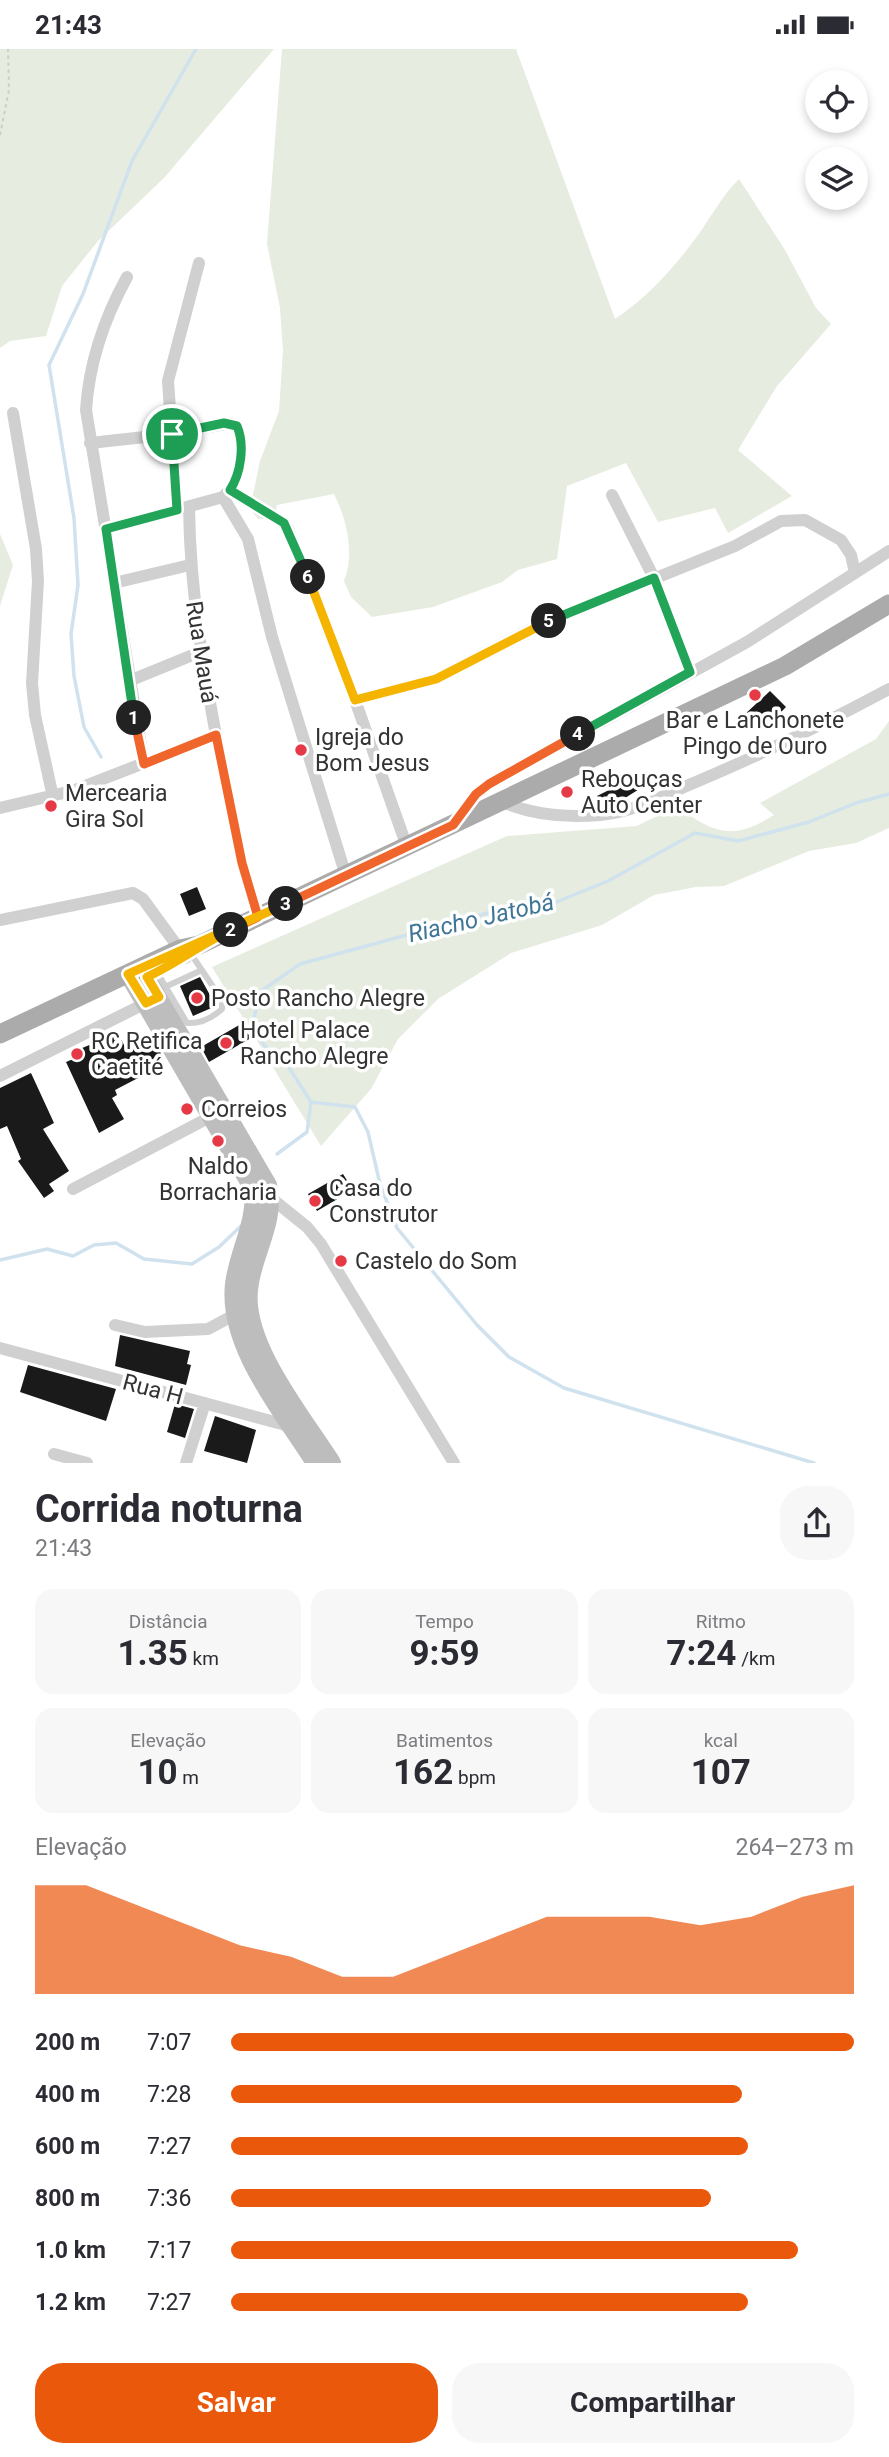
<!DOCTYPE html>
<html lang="pt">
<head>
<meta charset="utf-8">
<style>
	body { margin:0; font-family:Roboto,sans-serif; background:#f7f7f7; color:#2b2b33; height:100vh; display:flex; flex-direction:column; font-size:26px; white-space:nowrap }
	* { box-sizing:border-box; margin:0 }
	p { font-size:23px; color:#7c7c81 }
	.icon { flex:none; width:38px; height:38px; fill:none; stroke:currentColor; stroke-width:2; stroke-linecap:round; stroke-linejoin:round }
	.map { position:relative; height:1414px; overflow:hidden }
	.sheet { display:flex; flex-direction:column; background:#fff; flex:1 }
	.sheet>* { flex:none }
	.controls { position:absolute; left:805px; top:21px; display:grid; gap:14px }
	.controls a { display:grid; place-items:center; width:63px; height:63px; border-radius:50%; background:#fff; box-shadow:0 4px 10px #0003; font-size:35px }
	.pin { position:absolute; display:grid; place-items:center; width:60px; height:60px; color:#fff; margin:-30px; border:4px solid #fff; border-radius:50%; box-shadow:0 2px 7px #0007 }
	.km { position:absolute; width:35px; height:35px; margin:-18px; border-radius:50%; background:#222; color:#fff; font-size:19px; line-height:35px; text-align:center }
	.round { display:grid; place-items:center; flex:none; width:74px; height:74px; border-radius:28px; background:#f7f7f7 }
	.summary { display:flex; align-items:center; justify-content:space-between; height:119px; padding:0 35px }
	h1 { font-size:38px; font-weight:700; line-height:52px }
	.figures { display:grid; grid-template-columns:repeat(3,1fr); gap:10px; height:119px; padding:7px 35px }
	.figures div { display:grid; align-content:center; border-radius:18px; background:#f7f7f7; text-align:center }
	.figures b { font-size:35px; font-weight:700 }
	.figures small { font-size:19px; font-weight:400 }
	.figures p { font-size:19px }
	.chart { height:196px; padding:14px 35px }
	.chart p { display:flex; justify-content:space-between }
	.chart svg { width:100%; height:126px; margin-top:7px; fill:#ea580c; opacity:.7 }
	.action { display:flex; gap:14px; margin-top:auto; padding:14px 35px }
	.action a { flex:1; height:80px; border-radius:28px; background:#ea580c; color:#fff; font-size:28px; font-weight:700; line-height:80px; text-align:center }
	.action a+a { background:#f7f7f7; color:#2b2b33 }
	ul { padding:0 35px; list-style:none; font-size:23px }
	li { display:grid; grid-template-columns:112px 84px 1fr; align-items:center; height:52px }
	li i { height:18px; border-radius:9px; background:#ea580c }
	.status { display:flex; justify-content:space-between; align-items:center; height:49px; padding:0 35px; background:#fff; direction:ltr }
	.status svg { height:19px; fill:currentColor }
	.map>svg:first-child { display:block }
	.green { fill:#e6ecdf }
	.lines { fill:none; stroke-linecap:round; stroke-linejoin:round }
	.stream { stroke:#cfe2ee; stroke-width:3.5 }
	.building { fill:#1a1a1a }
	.path { stroke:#cdcdcd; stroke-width:2; stroke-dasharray:3.5 3.5; stroke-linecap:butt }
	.lane { stroke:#d0d0d0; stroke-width:6 }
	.street { stroke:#d0d0d0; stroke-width:12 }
	.secondary { stroke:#bdbdbd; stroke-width:18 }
	.primary { stroke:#ababab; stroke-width:19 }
	.split-1-casing { stroke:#fff; stroke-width:14 }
	.split-2-casing { stroke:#fff; stroke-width:14 }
	.split-3-casing { stroke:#fff; stroke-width:14 }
	.split-4-casing { stroke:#fff; stroke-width:14 }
	.split-5-casing { stroke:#fff; stroke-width:14 }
	.split-6-casing { stroke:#fff; stroke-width:14 }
	.split-7-casing { stroke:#fff; stroke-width:14 }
	.split-1 { stroke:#22a559; stroke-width:9 }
	.split-2 { stroke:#f0652b; stroke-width:9 }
	.split-3 { stroke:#f5b400; stroke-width:9 }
	.split-4 { stroke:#f0652b; stroke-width:9 }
	.split-5 { stroke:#22a559; stroke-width:9 }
	.split-6 { stroke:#f5b400; stroke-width:9 }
	.split-7 { stroke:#22a559; stroke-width:9 }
	.poi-dot { fill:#e63946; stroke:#fff; stroke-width:2.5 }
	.labels { text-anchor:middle; stroke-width:7; stroke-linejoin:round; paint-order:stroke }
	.street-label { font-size:23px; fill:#333; stroke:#fff }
	.poi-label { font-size:23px; fill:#333; stroke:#fff; text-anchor:start }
	.water-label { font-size:24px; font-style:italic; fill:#3f7597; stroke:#fff }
</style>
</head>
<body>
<div class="status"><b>21:43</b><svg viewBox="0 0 49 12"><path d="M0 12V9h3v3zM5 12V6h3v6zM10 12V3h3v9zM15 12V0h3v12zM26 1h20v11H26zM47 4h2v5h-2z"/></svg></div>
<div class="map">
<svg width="889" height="1414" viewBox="0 0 889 1414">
	<rect width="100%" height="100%" fill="#fff"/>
	<path class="green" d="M0,0H274L164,129L98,192L62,237L46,287L10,292L0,299Z
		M282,0H516L615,270C650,247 680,212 703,179C715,161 724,145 739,130L785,201L816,259L831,275L777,337L738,401L792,447L728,484L715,459L658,473L626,414L567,437L557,510L518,521L502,533L433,558L372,568L351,548L344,532C355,505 347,471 334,445L277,456L274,470H258L250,460L260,412L279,362L283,302L280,259L267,195Z
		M0,485L13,516L0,557Z
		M889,672V779L856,794L809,802L724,837L696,838L654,846L602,876L511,904L438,950L398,990L371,1040L321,1097L212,918L507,787L637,777L677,757C714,785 733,792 774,766L760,754L876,690Z"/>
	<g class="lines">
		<path class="stream" d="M101,708L84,678L74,627L71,585L78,536L74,469L49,316L83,245L132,112L196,0
			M311,1053L355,1058L368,1083L380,1135L397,1179L477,1276L509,1308L564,1339L814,1414
			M277,1105L307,1083L311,1053L288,1017L264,996L253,973L260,943L300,915L499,861L554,854L608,832L695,784L738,792L809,773L856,754L889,745
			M0,1211L47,1200L73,1207L94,1196L116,1194L144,1210L192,1215L219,1198L241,1177"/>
	</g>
	<path class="building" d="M770,642L786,658L771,673L768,670L763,674L756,667L750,672L744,666Z
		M635,728L641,739L617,754L601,757L597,747Z
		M197,838L206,860L189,867L180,845Z
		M200,928L216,957L193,967L180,937Z
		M241,975L251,989L209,1013L201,998Z
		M118,984L125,998L150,985L162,1006L136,1020L140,1028L115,1041L117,1046L112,1049L124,1070L99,1084L66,1013L78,1008L75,1002Z
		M31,1024L54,1074L43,1080L69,1122L49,1135L54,1142L44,1149L18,1112L21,1110L7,1077L0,1080V1039Z
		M343,1125L353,1141L317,1162L308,1145Z
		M120,1286L190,1302L187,1315L191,1316L186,1336L115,1317Z
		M28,1316L116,1340L106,1372L20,1343Z
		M175,1355L194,1360L185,1389L167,1383Z
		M215,1367L256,1381L247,1414L204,1402Z"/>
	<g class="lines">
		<path class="path" d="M0,86L9,41L8,0"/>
		<path class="lane" d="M157,923L187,974C200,975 212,969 222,960V951L191,905
			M165,938L202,921"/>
		<path class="street" d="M127,228C105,268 89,315 86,361L144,715
			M13,364L36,500L38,532L32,634L35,666L53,748
			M90,394L172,385L230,374L237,377C247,399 241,432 223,448L106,480
			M230,441L279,470L288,480L349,634L407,798
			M612,446L654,529L690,623
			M223,448L248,490L272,588L346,827
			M189,458C190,546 205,631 222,717C233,768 241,819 258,868
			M177,461L168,332L199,214
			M114,534L190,516
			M129,632L200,603
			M355,651L436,630L535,578L735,497L781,472L805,471L841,491L851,506L855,524
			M500,752C532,766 565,769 600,766C635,763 664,746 696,733C762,705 826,674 889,640
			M0,759L72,742L216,686
			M455,773L476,745L489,735L747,593L889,502
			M0,871L133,844L143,850L186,909
			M0,1027L150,952
			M73,1140L212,1067
			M271,1149L307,1178L321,1195L454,1414
			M115,1276L145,1283L208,1280L234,1266
			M0,1299L293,1378
			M54,1405L87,1414
			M186,1414L205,1354"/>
		<path class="secondary" d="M141,919L268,1136C277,1173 252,1205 249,1241C243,1296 303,1368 332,1414
			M128,925L253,1140C257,1173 238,1202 234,1235C227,1297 283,1363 315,1414"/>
		<path class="primary" d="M0,985L180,900L199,896L785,617L889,555"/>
	</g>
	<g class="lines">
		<g class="split-1-casing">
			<path id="split-1" d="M134,669L106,480L177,461L172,385"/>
		</g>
		<g class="split-2-casing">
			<path id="split-2" d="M134,669L144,715L216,686L242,814L258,868L231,881"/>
		</g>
		<g class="split-3-casing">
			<path id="split-3" d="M231,881C201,895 177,914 147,928L159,948L146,954L128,925L286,855"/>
		</g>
		<g class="split-4-casing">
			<path id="split-4" d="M286,855L453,776L476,745L489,735L578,685"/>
		</g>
		<g class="split-5-casing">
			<path id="split-5" d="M549,572L654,529L690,623L578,685"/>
		</g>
		<g class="split-6-casing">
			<path id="split-6" d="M308,528L355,651L436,630L549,572"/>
		</g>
		<g class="split-7-casing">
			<path id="split-7" d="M172,385L224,374L237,377C245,396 241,424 230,441L284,474L308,528"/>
		</g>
		<use href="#split-1" class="split-1"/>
		<use href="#split-2" class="split-2"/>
		<use href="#split-3" class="split-3"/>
		<use href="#split-4" class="split-4"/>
		<use href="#split-5" class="split-5"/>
		<use href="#split-6" class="split-6"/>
		<use href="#split-7" class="split-7"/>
	</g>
	<g class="poi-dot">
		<circle cx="755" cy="646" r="7"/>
		<circle cx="301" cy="701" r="7"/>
		<circle cx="567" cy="743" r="7"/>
		<circle cx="51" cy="757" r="7"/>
		<circle cx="197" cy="949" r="7"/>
		<circle cx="226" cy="994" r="7"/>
		<circle cx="77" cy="1005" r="7"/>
		<circle cx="187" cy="1060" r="7"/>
		<circle cx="218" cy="1092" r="7"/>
		<circle cx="315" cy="1152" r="7"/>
		<circle cx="341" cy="1212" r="7"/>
	</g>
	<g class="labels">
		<g class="street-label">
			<text transform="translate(202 603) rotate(81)" y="8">Rua Mauá</text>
			<text transform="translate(153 1340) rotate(15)" y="8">Rua H</text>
		</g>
		<g class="poi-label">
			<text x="755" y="679" text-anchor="middle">Bar e Lanchonete<tspan x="755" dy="26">Pingo de Ouro</tspan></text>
			<text x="315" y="696">Igreja do<tspan x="315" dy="26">Bom Jesus</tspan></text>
			<text x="581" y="738">Rebouças<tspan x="581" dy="26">Auto Center</tspan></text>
			<text x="65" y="752">Mercearia<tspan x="65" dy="26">Gira Sol</tspan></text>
			<text x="211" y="957">Posto Rancho Alegre</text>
			<text x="240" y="989">Hotel Palace<tspan x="240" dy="26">Rancho Alegre</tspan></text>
			<text x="91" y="1000">RC Retifica<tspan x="91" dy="26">Caetité</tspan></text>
			<text x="201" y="1068">Correios</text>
			<text x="218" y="1125" text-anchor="middle">Naldo<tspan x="218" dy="26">Borracharia</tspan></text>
			<text x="329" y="1147">Casa do<tspan x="329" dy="26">Construtor</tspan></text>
			<text x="355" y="1220">Castelo do Som</text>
		</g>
		<g class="water-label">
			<text transform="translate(481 869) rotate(-13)" y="8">Riacho Jatobá</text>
		</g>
	</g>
</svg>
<div class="controls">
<a><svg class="icon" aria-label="locate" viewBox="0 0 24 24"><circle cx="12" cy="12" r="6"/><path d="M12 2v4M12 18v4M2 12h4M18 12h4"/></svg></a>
<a><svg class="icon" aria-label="layers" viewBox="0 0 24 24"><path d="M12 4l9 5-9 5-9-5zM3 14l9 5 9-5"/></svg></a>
</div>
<div class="pin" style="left:172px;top:385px;background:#1e9e55"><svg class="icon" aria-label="arrive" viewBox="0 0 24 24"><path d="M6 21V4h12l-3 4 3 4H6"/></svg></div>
<b class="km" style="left:134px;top:669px">1</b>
<b class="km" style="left:231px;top:881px">2</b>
<b class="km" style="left:286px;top:855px">3</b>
<b class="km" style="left:578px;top:685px">4</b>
<b class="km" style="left:549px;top:572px">5</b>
<b class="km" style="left:308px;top:528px">6</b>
</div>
<section class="sheet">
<div class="summary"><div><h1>Corrida noturna</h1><p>21:43</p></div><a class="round"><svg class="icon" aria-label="share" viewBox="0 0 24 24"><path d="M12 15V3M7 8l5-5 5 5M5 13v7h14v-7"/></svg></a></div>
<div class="figures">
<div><p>Distância</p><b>1.35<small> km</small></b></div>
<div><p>Tempo</p><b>9:59</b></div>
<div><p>Ritmo</p><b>7:24<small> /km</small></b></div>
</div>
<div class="figures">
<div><p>Elevação</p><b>10<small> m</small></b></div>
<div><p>Batimentos</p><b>162<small> bpm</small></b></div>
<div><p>kcal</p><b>107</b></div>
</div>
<div class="chart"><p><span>Elevação</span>264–273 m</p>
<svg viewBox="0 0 160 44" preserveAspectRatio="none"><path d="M0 44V6L10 6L20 13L30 20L40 27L50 31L60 38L70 38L80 31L90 24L100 17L110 17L120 17L130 20L140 17L150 10L160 6V44z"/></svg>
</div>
<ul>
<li><b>200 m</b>7:07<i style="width:100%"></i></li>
<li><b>400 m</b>7:28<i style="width:82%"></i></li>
<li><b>600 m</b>7:27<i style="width:83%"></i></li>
<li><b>800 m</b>7:36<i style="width:77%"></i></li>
<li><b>1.0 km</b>7:17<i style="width:91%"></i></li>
<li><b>1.2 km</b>7:27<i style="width:83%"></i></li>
</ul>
<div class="action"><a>Salvar</a><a>Compartilhar</a></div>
</section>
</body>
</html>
